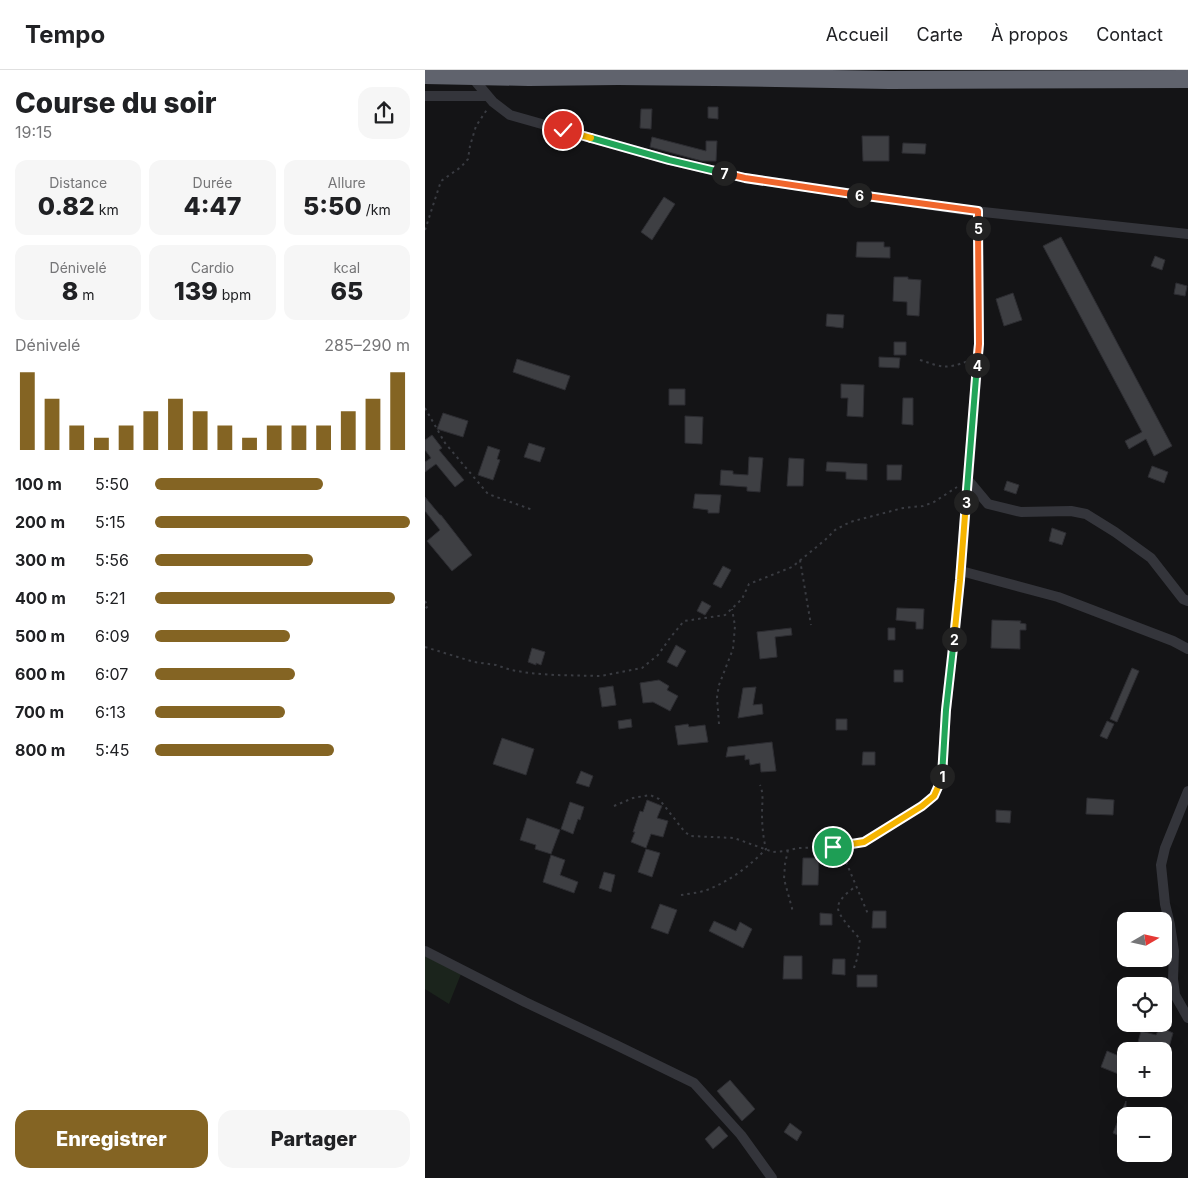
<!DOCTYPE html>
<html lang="fr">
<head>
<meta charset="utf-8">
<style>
	body { margin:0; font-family:Inter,sans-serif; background:#f6f6f6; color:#202124; height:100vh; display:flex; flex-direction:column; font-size:19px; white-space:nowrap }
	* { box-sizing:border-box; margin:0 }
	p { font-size:16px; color:#757577 }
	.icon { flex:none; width:28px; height:28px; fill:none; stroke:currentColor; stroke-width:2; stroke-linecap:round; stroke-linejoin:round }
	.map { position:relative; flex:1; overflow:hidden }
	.panel { display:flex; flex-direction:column; background:#fff; width:425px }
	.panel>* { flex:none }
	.needle { width:32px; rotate:81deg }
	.buttons { position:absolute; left:692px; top:842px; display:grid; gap:10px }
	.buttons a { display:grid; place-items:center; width:55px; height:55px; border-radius:10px; background:#fff; box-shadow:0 5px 20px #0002; font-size:25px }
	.pin { position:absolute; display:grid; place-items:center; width:42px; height:42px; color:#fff; margin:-21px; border:2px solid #fff; border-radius:50%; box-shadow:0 1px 5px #0007 }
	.km { position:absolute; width:25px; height:25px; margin:-12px; border-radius:50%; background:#222; color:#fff; font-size:14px; line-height:25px; text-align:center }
	.round { display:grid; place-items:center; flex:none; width:52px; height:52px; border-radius:15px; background:#f6f6f6 }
	.summary { display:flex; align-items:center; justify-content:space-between; height:85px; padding:0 15px }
	h1 { font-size:28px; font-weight:800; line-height:38px }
	.figures { display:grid; grid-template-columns:repeat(3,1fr); gap:8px; height:85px; padding:5px 15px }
	.figures div { display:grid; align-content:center; border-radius:12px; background:#f6f6f6; text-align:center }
	.figures b { font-size:25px; font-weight:800 }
	.figures small { font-size:14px; font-weight:400 }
	.figures p { font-size:14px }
	.chart { height:140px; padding:10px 15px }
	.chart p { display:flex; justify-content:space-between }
	.chart svg { width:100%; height:90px; margin-top:5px; stroke:#846423; stroke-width:6 }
	.primary-button { display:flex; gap:10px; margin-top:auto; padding:10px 15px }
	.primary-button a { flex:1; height:58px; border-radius:15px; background:#846423; color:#fff; font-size:20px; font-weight:800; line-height:58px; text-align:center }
	.primary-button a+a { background:#f6f6f6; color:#202124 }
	ul { padding:0 15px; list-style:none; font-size:16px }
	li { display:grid; grid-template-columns:80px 60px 1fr; align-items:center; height:38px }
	li i { height:12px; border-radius:6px; background:#846423 }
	header { display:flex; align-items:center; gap:30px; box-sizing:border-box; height:70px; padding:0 25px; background:#fff; border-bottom:1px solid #e0e0e0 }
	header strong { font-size:24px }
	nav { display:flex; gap:28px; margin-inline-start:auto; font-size:18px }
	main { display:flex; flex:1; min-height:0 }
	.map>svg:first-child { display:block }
	.green { fill:#1b241c }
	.building { fill:#3e3f43; stroke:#2d2d32 }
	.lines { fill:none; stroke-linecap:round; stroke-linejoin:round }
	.path { stroke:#3a3c42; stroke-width:2; stroke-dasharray:2.5 4; stroke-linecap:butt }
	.street { stroke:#34353b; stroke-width:10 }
	.highway { stroke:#60636d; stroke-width:18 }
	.split-1-casing { stroke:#fff; stroke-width:10 }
	.split-2-casing { stroke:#fff; stroke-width:10 }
	.split-3-casing { stroke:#fff; stroke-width:10 }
	.split-4-casing { stroke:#fff; stroke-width:10 }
	.split-5-casing { stroke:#fff; stroke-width:10 }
	.split-6-casing { stroke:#fff; stroke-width:10 }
	.split-7-casing { stroke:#fff; stroke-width:10 }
	.split-8-casing { stroke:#fff; stroke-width:10 }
	.split-9-casing { stroke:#fff; stroke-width:10 }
	.split-1 { stroke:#f5b400; stroke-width:6 }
	.split-2 { stroke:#22a559; stroke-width:6 }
	.split-3 { stroke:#f5b400; stroke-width:6 }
	.split-4 { stroke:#22a559; stroke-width:6 }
	.split-5 { stroke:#f0652b; stroke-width:6 }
	.split-6 { stroke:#f0652b; stroke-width:6 }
	.split-7 { stroke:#f0652b; stroke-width:6 }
	.split-8 { stroke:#22a559; stroke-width:6 }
	.split-9 { stroke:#f5b400; stroke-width:6 }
</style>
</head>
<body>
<header>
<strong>Tempo</strong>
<nav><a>Accueil</a><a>Carte</a><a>À propos</a><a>Contact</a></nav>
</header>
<main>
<section class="panel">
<div class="summary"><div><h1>Course du soir</h1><p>19:15</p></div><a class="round"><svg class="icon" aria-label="share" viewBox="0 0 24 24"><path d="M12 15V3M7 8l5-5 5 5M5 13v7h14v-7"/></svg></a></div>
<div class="figures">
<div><p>Distance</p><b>0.82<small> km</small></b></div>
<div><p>Durée</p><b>4:47</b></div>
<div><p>Allure</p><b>5:50<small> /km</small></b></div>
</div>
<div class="figures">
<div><p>Dénivelé</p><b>8<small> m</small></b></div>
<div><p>Cardio</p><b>139<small> bpm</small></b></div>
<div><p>kcal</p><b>65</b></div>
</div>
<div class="chart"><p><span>Dénivelé</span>285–290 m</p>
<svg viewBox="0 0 160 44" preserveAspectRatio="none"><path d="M5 44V6M15 44V19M25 44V32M35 44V38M45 44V32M55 44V25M65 44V19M75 44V25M85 44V32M95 44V38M105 44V32M115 44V32M125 44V32M135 44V25M145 44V19M155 44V6"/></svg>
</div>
<ul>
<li><b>100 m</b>5:50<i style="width:66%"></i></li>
<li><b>200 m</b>5:15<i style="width:100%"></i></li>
<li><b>300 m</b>5:56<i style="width:62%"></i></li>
<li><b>400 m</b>5:21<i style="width:94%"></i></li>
<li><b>500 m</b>6:09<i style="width:53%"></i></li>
<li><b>600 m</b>6:07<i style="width:55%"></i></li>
<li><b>700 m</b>6:13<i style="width:51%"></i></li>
<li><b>800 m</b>5:45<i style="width:70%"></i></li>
</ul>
<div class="primary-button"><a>Enregistrer</a><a>Partager</a></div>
</section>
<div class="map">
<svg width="763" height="1108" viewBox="0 0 763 1108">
	<rect width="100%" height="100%" fill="#141416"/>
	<path class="green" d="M0,884L36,904L24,934L0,919Z"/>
	<path class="building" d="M283,37H293V49L283,48Z
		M216,39H227L226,59L215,58Z
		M437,66H464V91H438Z
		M227,67L281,81V71H292L291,91H277L225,77Z
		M478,73L501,74L500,84L477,83Z
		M239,127L250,134L227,170L216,162Z
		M636,167L747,376L729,386L721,369L704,379L700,371L717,362L618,176Z
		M432,172H459V177H465V188L431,187Z
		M730,186L740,190L737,200L726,196Z
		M469,207H483V209L496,210L494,246L482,245V232L468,231Z
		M751,213L762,216L760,226L749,224Z
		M588,223L597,250L579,256L571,229Z
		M402,244L419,245L418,258L401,256Z
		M469,272H481V285H469Z
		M454,287L475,288L474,298L454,297Z
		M92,289L145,306L140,320L88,302Z
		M416,314L439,315L438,347L422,346L423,328H416Z
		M244,319H260V335H244Z
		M478,328H488V355L477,354Z
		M18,343L43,351L38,367L12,359Z
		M260,346L278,347L277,374L260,373Z
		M7,365L17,378L14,380L39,410L30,417L11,394L0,402V392L6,388L0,380V370Z
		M104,373L120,378L115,392L99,387Z
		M63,376L75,380L72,389L75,390L68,410L53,405Z
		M324,387L338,388L335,422L322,421V417L295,415L296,400L308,401V404L323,405Z
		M364,388L379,389L378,416H362Z
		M402,392L442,394V410L421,409V402L401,401Z
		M462,395H477L476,410H462Z
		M727,396L743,402L739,413L723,407Z
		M582,411L594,415L591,424L579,420Z
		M270,424L296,425L294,443H283V440L268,438Z
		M0,427L15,445H16L47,485L27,501L2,471L15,460L0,441Z
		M627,458L641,463L637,475L624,471Z
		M298,496L306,500L296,518L288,514Z
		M277,531L286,536L280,545L272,541Z
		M472,538L499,539L498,559H491V552L471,550Z
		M567,550L596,551L595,553L601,554V560H595V579L566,578Z
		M366,558L367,565L350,567L352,587L335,589L332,562Z
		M463,558H470V570H463Z
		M251,575L261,581L252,597L242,592Z
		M107,578L120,582L116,595L111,593V595L103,592Z
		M707,598L714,601L692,652L685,649Z
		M469,600H478V612H469Z
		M234,610L244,616L242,620L253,626L245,641L228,632L218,633L215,613Z
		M188,616L191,635L177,637L174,618Z
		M331,617L328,635L337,634L338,644L313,648L318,618Z
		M206,649L207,657L194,659L193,651Z
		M411,649H422V660H411Z
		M682,651L689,654L682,669L675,666Z
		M263,654L264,657L280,655L283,672L253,675L250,656Z
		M77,668L109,679L101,705L68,694Z
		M347,672L351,701L336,702L335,693L325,695L324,689L320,690V685L301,687L303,677Z
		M438,682H450V695H437Z
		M156,701L168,706L164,717L151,713Z
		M662,728L689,730L688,745L661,744Z
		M222,730L237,736L232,748L243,751L238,767L226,764L221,778L206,772L210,762H208L215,741L218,742Z
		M145,732L159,737L155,750L153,749L148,764L136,759Z
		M571,740L586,741L585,753L571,752Z
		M102,748L135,760L126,784L110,779L111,775L95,770Z
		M221,779L235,783L227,807L213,802Z
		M126,785L140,790L135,805L153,812L149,823L118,812Z
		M378,788H394L393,815H377Z
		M179,802L190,805L186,822L174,818Z
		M235,834L252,840L243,864L226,858Z
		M448,841H461V858H447Z
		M395,843L407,844V855H395Z
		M289,851L311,861L315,852L327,859L318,878L284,861Z
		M359,886H377V909H358Z
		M408,889H420V905L407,904Z
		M432,905H452V917H432Z
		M735,957L748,963L743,981H730L712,976L716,961L731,965Z
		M682,981L701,989V1007L676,997Z
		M305,1010L330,1039L317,1051L292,1021Z
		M701,1031V1069L688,1063Z
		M365,1053L377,1062L372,1071L359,1062Z
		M294,1056L303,1066L288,1079L280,1069Z"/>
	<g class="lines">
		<path class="path" d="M0,160L16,111L36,97L43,89L45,76L51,56L63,38
			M495,290C517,297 520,300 543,291
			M0,338L20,373L63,424L108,440
			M375,490L386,555
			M0,531L3,536L0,539
			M0,577L49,592L71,595L86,600L104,603L129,605L176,606L217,598L233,585L245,568L259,551L300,545L317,529L324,514L367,497L400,470L410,460L425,452L478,438L498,436L509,432L532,417
			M294,654L292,627L294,615L308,579L310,556L307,539
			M189,736L208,728L225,725L234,729L259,761L265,766L309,768L348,782L360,781L373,778L408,777L439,771L497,736L509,725L513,716
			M426,774L421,783V792L443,844
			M363,780L360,794L359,809L368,842
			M256,825C263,824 271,823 279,821C302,813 324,797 341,779C338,767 337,755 337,743C337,733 339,724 335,715
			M429,898L432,889L435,869C429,862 412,845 413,837C414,828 425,821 431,816"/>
		<path class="street" d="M46,6L68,32L85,45L244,90L320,108L540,140L763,164
			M0,26H62
			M543,410L563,434L596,442L646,441L661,444L690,462L726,488L758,529L763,531
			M536,501L633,527L748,571L763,579
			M517,709L521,640L535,510L554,274L553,141
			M763,721L740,778L736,795L740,834L745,855L749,881L748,909L750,925L763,948
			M0,881L100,932L191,975L269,1013L316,1065L347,1108"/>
		<path class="highway" d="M0,5L104,7L193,6L290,7L464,10L763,9"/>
	</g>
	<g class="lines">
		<g class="split-1-casing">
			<path id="split-1" d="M408,777L439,772L497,736L509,726L517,708V706"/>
		</g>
		<g class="split-2-casing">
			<path id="split-2" d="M517,706L521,640L529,569"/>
		</g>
		<g class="split-3-casing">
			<path id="split-3" d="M529,569L535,510L541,432"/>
		</g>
		<g class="split-4-casing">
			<path id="split-4" d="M541,432L552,295"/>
		</g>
		<g class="split-5-casing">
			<path id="split-5" d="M552,295L554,274L553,158"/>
		</g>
		<g class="split-6-casing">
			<path id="split-6" d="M434,125L553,141V158"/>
		</g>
		<g class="split-7-casing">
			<path id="split-7" d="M299,103L320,108L434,125"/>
		</g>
		<g class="split-8-casing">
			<path id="split-8" d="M166,68L244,90L299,103"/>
		</g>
		<g class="split-9-casing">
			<path id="split-9" d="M138,60L166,68"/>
		</g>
		<use href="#split-1" class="split-1"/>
		<use href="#split-2" class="split-2"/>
		<use href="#split-3" class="split-3"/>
		<use href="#split-4" class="split-4"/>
		<use href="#split-5" class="split-5"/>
		<use href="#split-6" class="split-6"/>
		<use href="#split-7" class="split-7"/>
		<use href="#split-8" class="split-8"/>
		<use href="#split-9" class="split-9"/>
	</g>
</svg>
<div class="buttons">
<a><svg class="needle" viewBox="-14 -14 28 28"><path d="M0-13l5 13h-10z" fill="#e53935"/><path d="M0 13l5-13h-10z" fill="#757577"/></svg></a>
<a><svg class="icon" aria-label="locate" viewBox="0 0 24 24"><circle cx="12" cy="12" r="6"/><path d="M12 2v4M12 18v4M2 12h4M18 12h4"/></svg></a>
<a>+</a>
<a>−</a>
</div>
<div class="pin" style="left:408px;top:777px;background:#1e9e55"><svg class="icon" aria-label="arrive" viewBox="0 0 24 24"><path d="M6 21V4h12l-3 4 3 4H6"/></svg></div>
<div class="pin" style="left:138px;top:60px;background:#d93025"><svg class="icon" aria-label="check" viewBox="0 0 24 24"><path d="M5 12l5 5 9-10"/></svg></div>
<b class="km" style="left:517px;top:706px">1</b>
<b class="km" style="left:529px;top:569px">2</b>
<b class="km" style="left:541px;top:432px">3</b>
<b class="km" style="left:552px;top:295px">4</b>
<b class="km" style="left:553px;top:158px">5</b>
<b class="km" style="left:434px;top:125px">6</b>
<b class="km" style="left:299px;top:103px">7</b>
</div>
</main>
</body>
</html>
